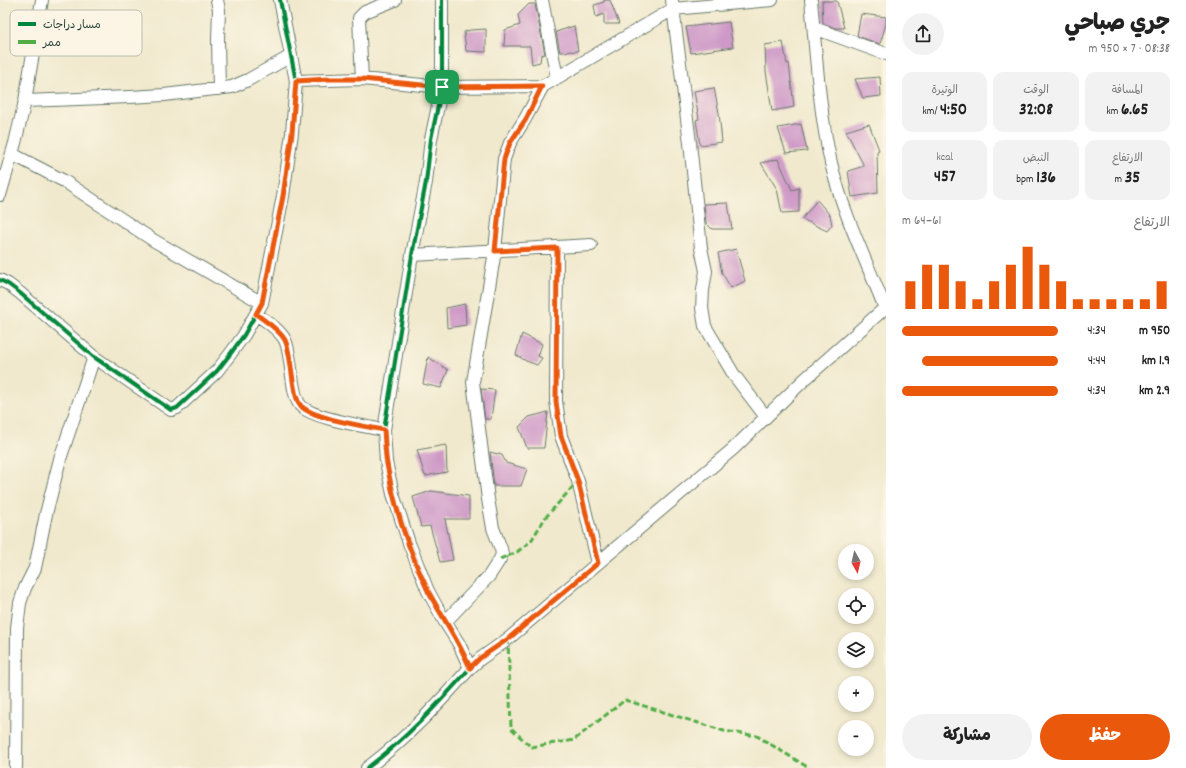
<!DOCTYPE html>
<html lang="ar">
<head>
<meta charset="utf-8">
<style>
	body { margin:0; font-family:Dekko,"Playpen Sans Arabic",sans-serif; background:#f2f2f2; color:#222; direction:rtl; height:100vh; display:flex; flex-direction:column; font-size:15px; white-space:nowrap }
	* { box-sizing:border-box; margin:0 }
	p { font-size:13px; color:#767676 }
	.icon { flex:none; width:22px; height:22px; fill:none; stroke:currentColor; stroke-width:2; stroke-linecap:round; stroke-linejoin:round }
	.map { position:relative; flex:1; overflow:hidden; direction:ltr }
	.drawer { display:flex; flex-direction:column; background:#fff; width:300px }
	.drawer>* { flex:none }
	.needle { width:26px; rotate:172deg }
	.buttons { position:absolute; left:838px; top:544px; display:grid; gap:8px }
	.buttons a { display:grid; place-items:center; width:36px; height:36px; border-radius:50%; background:#fff; box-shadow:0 2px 6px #0003; font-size:20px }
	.pin { position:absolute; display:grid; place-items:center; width:34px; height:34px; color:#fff; margin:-17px; border-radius:8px; box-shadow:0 2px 6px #0006 }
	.round { display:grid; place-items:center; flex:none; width:42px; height:42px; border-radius:21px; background:#f2f2f2 }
	.headline { display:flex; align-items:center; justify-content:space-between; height:68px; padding:0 16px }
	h1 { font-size:22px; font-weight:800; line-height:30px }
	.stats { display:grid; grid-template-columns:repeat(3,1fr); gap:6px; height:68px; padding:4px 16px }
	.stats div { display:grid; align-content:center; border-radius:10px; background:#f2f2f2; text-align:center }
	.stats b { font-size:17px; font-weight:800 }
	.stats small { font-size:11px; font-weight:400 }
	.stats p { font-size:11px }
	.chart { height:112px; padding:8px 16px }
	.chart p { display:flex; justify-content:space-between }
	.chart svg { width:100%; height:72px; margin-top:4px; stroke:#ea580c; stroke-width:6 }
	.button { display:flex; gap:8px; margin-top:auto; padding:8px 16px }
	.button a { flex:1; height:46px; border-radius:24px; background:#ea580c; color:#fff; font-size:16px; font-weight:800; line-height:46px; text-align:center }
	.button a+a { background:#f2f2f2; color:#222 }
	ul { padding:0 16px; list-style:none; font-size:13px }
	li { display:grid; grid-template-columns:64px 48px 1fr; align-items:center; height:30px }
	li i { height:10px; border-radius:5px; background:#ea580c }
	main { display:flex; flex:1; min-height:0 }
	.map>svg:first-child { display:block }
	.building { fill:#ce98c7 }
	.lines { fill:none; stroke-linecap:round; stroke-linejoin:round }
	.street-casing { stroke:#68796a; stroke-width:14 }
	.street { stroke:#fff; stroke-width:12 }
	.quiet { stroke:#52ad45; stroke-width:3; stroke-dasharray:6 3; stroke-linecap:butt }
	.cycleway-casing { stroke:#fcf5e5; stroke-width:6 }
	.cycleway { stroke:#00873e; stroke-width:4 }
	.route-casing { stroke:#fff; stroke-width:8 }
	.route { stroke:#ea580c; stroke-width:5 }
	.key { fill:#fcf5e5; stroke:#babeb0; stroke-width:1 }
	.key-label { font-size:11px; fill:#1f3d34 }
</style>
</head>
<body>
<main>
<section class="drawer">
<div class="headline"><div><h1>جري صباحي</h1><p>08:38 · 7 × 950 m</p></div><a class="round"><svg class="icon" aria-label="share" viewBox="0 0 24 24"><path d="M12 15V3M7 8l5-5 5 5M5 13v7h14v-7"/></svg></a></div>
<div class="stats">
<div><p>المسافة</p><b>6.65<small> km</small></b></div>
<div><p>الوقت</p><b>32:08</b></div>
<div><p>الوتيرة</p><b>4:50<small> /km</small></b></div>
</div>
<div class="stats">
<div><p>الارتفاع</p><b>35<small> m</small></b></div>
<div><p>النبض</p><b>136<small> bpm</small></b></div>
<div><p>kcal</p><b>457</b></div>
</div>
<div class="chart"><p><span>الارتفاع</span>61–64 m</p>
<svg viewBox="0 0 160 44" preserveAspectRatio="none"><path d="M5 44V27M15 44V17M25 44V17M35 44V27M45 44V38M55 44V27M65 44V17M75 44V6M85 44V17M95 44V27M105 44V38M115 44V38M125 44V38M135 44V38M145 44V38M155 44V27"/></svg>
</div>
<ul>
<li><b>950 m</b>4:34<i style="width:100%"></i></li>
<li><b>1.9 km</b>4:44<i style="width:87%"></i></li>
<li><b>2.9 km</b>4:34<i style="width:100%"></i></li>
</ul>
<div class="button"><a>حفظ</a><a>مشاركة</a></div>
</section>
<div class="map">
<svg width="886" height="768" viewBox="0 0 886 768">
	<rect width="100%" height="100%" fill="#fcf5e5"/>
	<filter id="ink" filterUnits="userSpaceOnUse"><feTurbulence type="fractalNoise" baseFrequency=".025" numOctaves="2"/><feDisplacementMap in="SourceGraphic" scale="8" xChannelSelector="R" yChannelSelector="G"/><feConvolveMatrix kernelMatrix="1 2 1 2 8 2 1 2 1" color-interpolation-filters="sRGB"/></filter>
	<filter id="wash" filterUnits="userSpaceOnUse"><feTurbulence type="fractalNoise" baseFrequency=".012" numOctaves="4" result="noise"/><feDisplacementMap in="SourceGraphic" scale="16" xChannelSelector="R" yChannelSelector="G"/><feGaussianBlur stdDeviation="0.9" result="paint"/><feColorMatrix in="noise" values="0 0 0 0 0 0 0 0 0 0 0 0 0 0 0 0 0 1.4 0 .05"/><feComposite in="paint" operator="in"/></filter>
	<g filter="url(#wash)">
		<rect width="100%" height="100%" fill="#f0e9cd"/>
		<g id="blocks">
			<path class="building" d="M604,0H610L619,24H604V14L596,17L594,5L604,2Z
				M822,1H837L844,28H835L823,23Z
				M529,4H535L545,54L541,55L540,62L532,64L530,46H504L505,30L520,25L518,15Z
				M861,14L886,17V24L880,44L857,36Z
				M729,22L733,47L691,53L686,27Z
				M574,26L578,51L560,52L556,32Z
				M486,29V52L466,51L464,32L470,30Z
				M783,42L787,64L789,63L794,107L772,111L766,71L765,45Z
				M880,77L881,96L863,98L855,79Z
				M714,88L719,113L722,142L700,145L696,120L699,119L694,91Z
				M801,124L807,151L786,153L778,128Z
				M869,124L879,150L877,151L878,193L852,197L848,171L864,166L846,131Z
				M778,159L792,190L799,188V212L782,213L777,189L761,163Z
				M817,200L830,215L832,225L827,231L802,219Z
				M728,203L732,229H712L706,223L704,204Z
				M736,249L745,281L731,288L722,273L718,253Z
				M465,304L466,325L447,328L446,308Z
				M522,334L542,344L538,356L542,358L537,365L526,361L516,355Z
				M428,357L448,370L441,388L423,384Z
				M481,389L495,390L491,419H485Z
				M548,412L544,448H527L519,427L529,417Z
				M446,445L447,472L425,476L417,450Z
				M490,452L502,455L506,463L527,469L521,486H494Z
				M431,491L469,496V519H445L453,560L440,562L430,526L421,527L413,497Z"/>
		</g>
	</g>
	<g filter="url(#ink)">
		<use href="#blocks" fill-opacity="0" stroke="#68796a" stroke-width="1"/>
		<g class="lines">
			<g class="street-casing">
				<path id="street" d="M217,0L219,10L218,39L219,89
					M542,0L557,78
					M672,0L690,143L701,248L706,271L703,290L702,308L705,326L734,375L766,417
					M811,0C816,54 819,110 831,163C843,214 866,260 885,308
					M814,28L886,54
					M362,79L359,18L365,12L395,0
					M296,81L362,79L442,87L543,86
					M25,101L130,97L164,95L232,87L248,80L291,56
					M12,154L64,181L153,240L262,303
					M0,195L15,143L25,101L42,0
					M557,248L556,401L561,436L578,481L598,563
					M412,255L591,245
					M0,280L8,284L20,293L94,357L171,410L177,408L217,371L231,353L244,335L262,303L283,196L292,133L296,81L280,0
					M256,314C266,321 279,329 285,340C293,357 290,398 302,407C316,419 364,426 384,430
					M445,622L489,576L500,559L502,554L501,549L493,528L488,499L473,382L495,251L504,159L510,143L525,119L543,86L673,9L772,0
					M470,668L480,659L508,639L733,449L804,380L886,307
					M16,768L17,628L20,603L25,588L35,568L46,514L60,459L94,357
					M367,768C406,739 438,704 470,668L459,644L445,622L428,591L409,543L393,494L386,462L384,430L412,255L426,182L431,139L442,87V0"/>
			</g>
			<use href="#street" class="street"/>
			<path class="quiet" d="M500,559L517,552L531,541L545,518L578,481
				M508,639L511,728L531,747L574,740L625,700L724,731L757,736L809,768"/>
			<g class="cycleway-casing">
				<path id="cycleway" d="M0,280L8,284L20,293L94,357L171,410L177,408L217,371L231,353L244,335L262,303L283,196L292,133L296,81L280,0
					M367,768C406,739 438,704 470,668L459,644L445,622L428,591L409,543L393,494L386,462L384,430L412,255L426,182L431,139L442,87V0"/>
			</g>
			<use href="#cycleway" class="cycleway"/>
		</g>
	</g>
	<g class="lines" filter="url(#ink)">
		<g class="route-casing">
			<path id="route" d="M329,79H362L442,87L542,86L526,119L510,143L504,159L495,251L557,248L556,402L561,436L578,481L598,563L508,639L480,658L470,668C459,641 442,617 428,591C409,551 394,507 387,464C385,453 385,441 384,430C364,426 316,419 302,407C291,398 293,357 285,340C279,329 265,321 256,314L262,303L283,196L292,133L296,81Z"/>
		</g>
		<use href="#route" class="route"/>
	</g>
	<rect x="10" y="10" width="132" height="46" rx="6" class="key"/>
	<rect x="18" y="22" width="18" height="4" fill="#00873e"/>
	<rect x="18" y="40" width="18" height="4" fill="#52ad45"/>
	<g class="key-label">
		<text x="43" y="28">مسار دراجات</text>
		<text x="43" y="46">ممر</text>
	</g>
</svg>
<div class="buttons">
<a><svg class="needle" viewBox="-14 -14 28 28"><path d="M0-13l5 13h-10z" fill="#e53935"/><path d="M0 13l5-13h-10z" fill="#767676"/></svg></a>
<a><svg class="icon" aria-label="locate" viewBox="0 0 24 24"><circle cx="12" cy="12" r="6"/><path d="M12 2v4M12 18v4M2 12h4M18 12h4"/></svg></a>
<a><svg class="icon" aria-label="layers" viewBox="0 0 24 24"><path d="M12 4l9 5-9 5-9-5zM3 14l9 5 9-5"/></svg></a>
<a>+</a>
<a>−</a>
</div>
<div class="pin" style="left:442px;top:87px;background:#1e9e55"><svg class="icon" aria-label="arrive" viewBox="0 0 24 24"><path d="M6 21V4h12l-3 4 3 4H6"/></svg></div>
</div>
</main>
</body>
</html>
